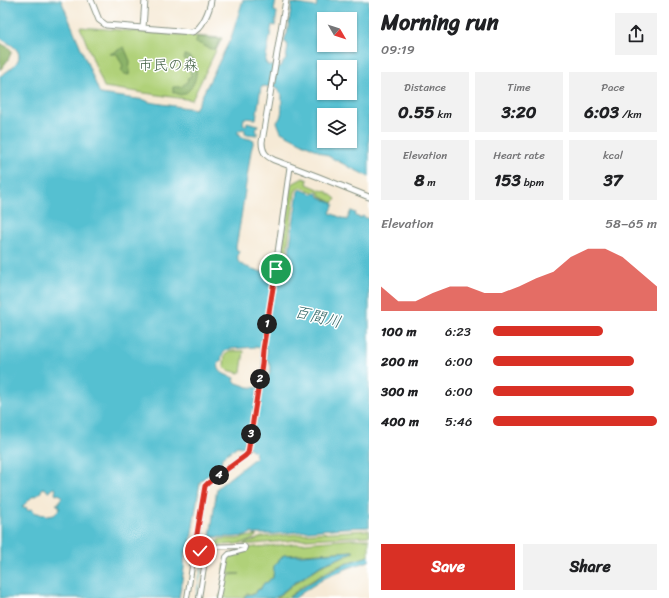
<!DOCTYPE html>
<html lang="en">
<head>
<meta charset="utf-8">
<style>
	body { margin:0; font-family:Sriracha,"Klee One",sans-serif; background:#f2f2f2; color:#202124; height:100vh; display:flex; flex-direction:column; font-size:15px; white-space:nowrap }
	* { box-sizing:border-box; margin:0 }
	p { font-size:13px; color:#757577 }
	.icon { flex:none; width:22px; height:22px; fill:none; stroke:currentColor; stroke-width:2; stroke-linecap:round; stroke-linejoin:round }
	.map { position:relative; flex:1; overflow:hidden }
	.details { display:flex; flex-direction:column; background:#fff; width:300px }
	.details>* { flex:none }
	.needle { width:26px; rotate:129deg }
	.buttons { position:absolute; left:317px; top:12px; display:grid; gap:8px }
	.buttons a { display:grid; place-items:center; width:40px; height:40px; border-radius:0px; background:#fff; box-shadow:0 1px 3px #0004; font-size:20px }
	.pin { position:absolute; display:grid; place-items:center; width:34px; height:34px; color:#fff; margin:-17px; border:2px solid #fff; border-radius:50%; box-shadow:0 1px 4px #0007 }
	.km { position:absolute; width:20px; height:20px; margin:-10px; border-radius:50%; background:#222; color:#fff; font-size:11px; line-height:20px; text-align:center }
	.round { display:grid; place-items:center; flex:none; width:42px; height:42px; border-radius:0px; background:#f2f2f2 }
	.head { display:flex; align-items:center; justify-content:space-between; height:68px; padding:0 12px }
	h1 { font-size:22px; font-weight:700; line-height:30px }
	.stats { display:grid; grid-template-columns:repeat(3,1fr); gap:6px; height:68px; padding:4px 12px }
	.stats div { display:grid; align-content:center; border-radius:0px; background:#f2f2f2; text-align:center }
	.stats b { font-size:17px; font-weight:700 }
	.stats small { font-size:11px; font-weight:400 }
	.stats p { font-size:11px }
	.chart { height:112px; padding:8px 12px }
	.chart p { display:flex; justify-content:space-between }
	.chart svg { width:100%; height:72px; margin-top:4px; fill:#d93025; opacity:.7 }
	.cta { display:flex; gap:8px; margin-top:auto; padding:8px 12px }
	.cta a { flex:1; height:46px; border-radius:0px; background:#d93025; color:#fff; font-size:16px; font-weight:700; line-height:46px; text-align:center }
	.cta a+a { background:#f2f2f2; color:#202124 }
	ul { padding:0 12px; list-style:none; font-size:13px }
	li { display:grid; grid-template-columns:64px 48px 1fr; align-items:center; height:30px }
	li i { height:10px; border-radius:5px; background:#d93025 }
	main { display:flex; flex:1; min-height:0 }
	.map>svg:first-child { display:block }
	.green { fill:#b0d179; stroke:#688756 }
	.forest { fill:#8cb369; stroke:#56784e }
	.water { fill:#55c0d1; stroke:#3a7e82; fill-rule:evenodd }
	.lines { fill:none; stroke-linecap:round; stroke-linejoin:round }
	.stream { stroke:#55c0d1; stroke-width:1 }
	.minor-casing { stroke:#8a9485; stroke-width:6 }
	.tertiary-casing { stroke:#8a9485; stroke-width:7 }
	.minor { stroke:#fff; stroke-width:4 }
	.tertiary { stroke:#fff; stroke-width:5 }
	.route-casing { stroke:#fff; stroke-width:8 }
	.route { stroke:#d93025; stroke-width:5 }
	.labels { text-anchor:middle; stroke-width:3; stroke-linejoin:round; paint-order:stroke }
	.park-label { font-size:15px; fill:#436245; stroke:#fff }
	.water-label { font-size:16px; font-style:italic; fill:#2f6463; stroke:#fff }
</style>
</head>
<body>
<main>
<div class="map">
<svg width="369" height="598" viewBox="0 0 369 598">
	<rect width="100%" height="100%" fill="#fff"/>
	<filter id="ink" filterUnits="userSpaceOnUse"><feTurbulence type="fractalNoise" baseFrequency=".025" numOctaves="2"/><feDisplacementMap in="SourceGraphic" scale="8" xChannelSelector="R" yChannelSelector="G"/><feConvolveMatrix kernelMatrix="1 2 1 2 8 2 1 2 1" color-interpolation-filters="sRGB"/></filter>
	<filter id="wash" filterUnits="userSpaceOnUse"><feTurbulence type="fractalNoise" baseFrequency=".012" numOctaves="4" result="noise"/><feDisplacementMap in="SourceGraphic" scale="16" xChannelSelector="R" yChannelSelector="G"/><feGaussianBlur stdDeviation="0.9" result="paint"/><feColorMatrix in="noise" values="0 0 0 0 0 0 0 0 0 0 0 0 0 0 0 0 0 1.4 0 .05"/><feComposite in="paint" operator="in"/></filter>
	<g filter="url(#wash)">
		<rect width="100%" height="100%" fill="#f6ead6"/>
		<path class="green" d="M80,27L222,38L192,100L104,87Z
			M303,178L308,180L307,184L323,191L324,190L326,191L336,199L333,203L320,196V193L316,191L313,192L301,187L297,189L295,192L286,258L284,259L281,260L292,184Z
			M229,351H244L241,372H240L239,373L228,370L224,366L225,355Z
			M369,530V536L307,539L243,545L244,544L262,537L316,533Z
			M257,535C249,546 223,545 211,545V543H213V542H219V539H237Z
			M353,539H369V556L346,563L332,569L303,586L287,598H276L294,584L321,566L354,552L353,551L284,555L274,566L273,578L270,579L268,582L264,583L260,589H258L254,594H246L243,598H219L220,595L223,592L222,584L223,579H226L228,578L229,575L240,574C234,573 229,575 224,571L227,557L234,553L246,551L249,548L256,547Z"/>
		<path class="forest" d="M197,37L220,39L216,49C206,50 205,44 196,43Z
			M0,43L9,48L12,51L8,60L0,70Z
			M124,47L130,61L129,75L125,74L121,71L123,66L117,54H110Z
			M184,55C202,58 198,83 187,92C185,93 183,94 181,95L173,92V87H181L187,82L188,78H190L191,73L190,72C190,64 191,63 184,59Z"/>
		<path class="water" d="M0,0H61L100,94L145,100L149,102L194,109L196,108L231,38L243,0H276L274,11L277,12L275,26L272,25L265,63H267V65L280,67L282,64L286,59L288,46L286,42H284L286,35L287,34L292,3L316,7L317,2L314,1L315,0H369V177L281,132L277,122C284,115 281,104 282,95L280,93L278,88L263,86V87H261L256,119L244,118L243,125L246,126L247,122L258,125L257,128L256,130L257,132V135L246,134L245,133V130L243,129L238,131V134H240L241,137L254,140L251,151L240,224L236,247L237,250L239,251C238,254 237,258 238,261C241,267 260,271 266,273L281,275V270H282V269L279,268L280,262H285L288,259L298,191L300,189L312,194L317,193L319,197L334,204L330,213L347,220L351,211L356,213L355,216L361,218L362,216L369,219V527L343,528L274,534H253L252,533H251L246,536L234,537H210L217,488L256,457L254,455L255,452L250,448L237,446L236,447L222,457L221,466L203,479L200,482L189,552H185L184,568L179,598H0V76C8,71 26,60 16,49C12,44 5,42 0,38ZM324,19H350V45H324ZM324,67H350V93H324ZM324,115H350V141H324ZM255,347L267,349L266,356H265V359C273,363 272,372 267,378L261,380L260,388L248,387L234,382L235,378C226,375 216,373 219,362L221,361C222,356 223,351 229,349ZM43,488L46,489L48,492H50V490L54,488L56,489L55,493L56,495L59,494L62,497L59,501V504H56L60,507L59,509L57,512H56V513L54,515L46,516L44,513L43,515C39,514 38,512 34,513L32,509H30L28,511L26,507L23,508L22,507L32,497L38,495V494L40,493L42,489Z
			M353,551V552L320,566L294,583L275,598H244L246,595L254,594L259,589L260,590L264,583L268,582L270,579L273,578L274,566L284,555H303Z
			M369,556V561L348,568L325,578L306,590L295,598H288C313,580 339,564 369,556Z"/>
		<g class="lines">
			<path class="stream" d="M212,544V536
				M209,556L211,552
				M196,598L203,561"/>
		</g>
	</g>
	<g filter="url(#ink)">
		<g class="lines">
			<g class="minor-casing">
				<path id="minor" d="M263,350L275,274
					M195,547L244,546L245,547L244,550L229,554L226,557L218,598
					M195,547L200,551L205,561L199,598
					M187,598L205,486L208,483L245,456L248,453V450"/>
			</g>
			<g class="tertiary-casing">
				<path id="tertiary" d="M91,0L99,20L106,25L192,32C202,30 210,9 211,0
					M286,0L262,142C262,151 265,156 274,160L319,177L369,197
					M143,28L145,0
					M275,274L290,167
					M248,450L262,364L263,350"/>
			</g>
			<use href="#minor" class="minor"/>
			<use href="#tertiary" class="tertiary"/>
		</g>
	</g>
	<g class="lines" filter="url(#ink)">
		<g class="route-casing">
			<path id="route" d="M200,551L195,546L205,486L208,483L245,456L248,453L262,364L263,350L276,269"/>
		</g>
		<use href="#route" class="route"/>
	</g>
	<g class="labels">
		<g class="park-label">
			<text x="168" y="70">市民の森</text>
		</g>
		<g class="water-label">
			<text transform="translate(318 316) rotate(14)" y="6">百間川</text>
		</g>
	</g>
</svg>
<div class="buttons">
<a><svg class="needle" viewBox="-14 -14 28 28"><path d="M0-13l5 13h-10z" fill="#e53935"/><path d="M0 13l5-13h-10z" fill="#757577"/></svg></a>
<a><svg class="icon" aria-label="locate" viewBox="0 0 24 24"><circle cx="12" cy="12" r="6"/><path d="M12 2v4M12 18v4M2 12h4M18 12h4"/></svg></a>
<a><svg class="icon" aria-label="layers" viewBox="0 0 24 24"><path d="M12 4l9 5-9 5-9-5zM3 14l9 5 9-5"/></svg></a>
</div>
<div class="pin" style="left:276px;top:269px;background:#1e9e55"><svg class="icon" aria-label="arrive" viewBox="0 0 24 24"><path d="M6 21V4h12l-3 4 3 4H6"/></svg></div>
<div class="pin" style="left:200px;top:551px;background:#d93025"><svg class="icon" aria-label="check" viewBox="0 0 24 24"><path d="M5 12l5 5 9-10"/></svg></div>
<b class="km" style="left:267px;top:324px">1</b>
<b class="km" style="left:260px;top:379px">2</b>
<b class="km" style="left:251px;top:434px">3</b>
<b class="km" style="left:219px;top:475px">4</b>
</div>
<section class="details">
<div class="head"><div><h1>Morning run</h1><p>09:19</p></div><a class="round"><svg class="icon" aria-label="share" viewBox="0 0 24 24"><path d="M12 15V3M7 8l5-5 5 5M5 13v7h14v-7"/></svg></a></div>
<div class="stats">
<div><p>Distance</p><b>0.55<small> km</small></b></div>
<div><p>Time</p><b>3:20</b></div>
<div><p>Pace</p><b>6:03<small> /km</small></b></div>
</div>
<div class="stats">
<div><p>Elevation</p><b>8<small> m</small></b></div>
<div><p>Heart rate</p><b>153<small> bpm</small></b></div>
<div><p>kcal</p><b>37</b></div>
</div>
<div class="chart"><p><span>Elevation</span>58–65 m</p>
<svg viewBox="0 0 160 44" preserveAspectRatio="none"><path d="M0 44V29L10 38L20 38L30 33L40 29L50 29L60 33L70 33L80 29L90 24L100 20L110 11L120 6L130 6L140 11L150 20L160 29V44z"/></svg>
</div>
<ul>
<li><b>100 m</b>6:23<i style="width:67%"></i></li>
<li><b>200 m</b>6:00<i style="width:86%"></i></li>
<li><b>300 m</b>6:00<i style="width:86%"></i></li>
<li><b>400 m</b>5:46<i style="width:100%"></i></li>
</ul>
<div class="cta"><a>Save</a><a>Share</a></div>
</section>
</main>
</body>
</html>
